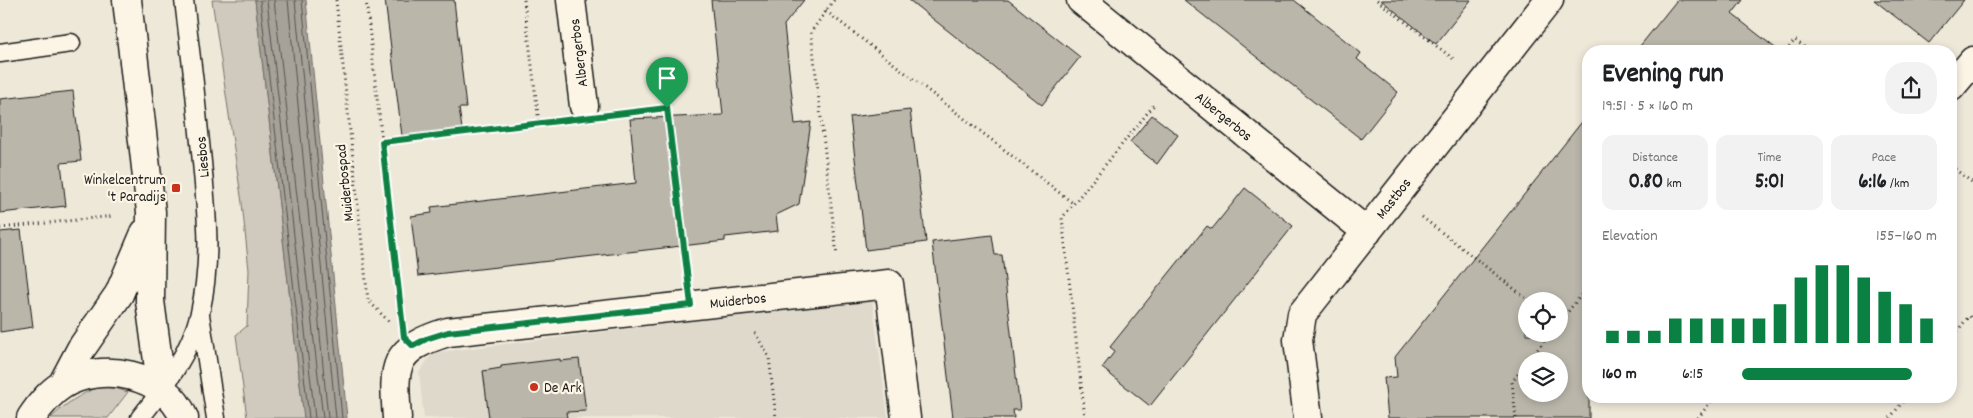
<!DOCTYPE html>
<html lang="en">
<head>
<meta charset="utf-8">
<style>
	body { margin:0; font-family:Dekko,sans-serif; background:#f2f2f2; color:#202124; height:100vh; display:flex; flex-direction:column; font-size:19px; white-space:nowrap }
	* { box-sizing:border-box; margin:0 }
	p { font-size:16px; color:#757577 }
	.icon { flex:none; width:28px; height:28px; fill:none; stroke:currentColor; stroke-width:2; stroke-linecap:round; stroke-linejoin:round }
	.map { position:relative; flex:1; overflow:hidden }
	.panel { position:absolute; left:1582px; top:45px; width:375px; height:358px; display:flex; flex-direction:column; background:#fff; border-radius:20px; box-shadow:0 2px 8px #0003 }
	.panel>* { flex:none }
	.buttons { position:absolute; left:1518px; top:292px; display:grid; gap:10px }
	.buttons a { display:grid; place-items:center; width:50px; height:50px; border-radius:50%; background:#fff; box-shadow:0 2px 8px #0003; font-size:25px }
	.pin { position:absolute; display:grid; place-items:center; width:42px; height:42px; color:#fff; margin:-51px -21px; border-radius:50% 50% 50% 0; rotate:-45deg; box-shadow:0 0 5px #0007 }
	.pin .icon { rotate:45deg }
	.round { display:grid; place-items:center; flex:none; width:52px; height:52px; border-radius:20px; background:#f2f2f2 }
	.overview { display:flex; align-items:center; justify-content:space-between; height:85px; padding:0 20px }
	h1 { font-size:28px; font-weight:700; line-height:38px }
	.stats { display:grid; grid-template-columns:repeat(3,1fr); gap:8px; height:85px; padding:5px 20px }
	.stats div { display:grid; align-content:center; border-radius:12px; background:#f2f2f2; text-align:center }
	.stats b { font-size:21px; font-weight:700 }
	.stats small { font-size:14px; font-weight:400 }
	.stats p { font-size:14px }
	.chart { height:140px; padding:10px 20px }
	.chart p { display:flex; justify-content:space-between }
	.chart svg { width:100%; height:90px; margin-top:5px; stroke:#0b8043; stroke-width:6 }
	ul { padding:0 20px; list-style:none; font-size:16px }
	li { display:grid; grid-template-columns:80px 60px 1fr; align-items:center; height:38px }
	li i { height:12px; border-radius:6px; background:#0b8043 }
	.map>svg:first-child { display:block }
	.built { fill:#ded9cb }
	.green { fill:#cfcabd; stroke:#76736c }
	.water { fill:#a7a299; stroke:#6f6c67 }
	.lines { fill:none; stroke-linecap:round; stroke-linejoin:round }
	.shore { stroke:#54524e; stroke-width:1 }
	.building { fill:#bab6aa; stroke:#1c1c1c; fill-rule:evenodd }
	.service-casing { stroke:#1c1c1c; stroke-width:21 }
	.minor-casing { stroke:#1c1c1c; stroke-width:31 }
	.path { stroke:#1c1c1c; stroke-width:3; stroke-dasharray:1 4; stroke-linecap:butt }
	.service { stroke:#fcf5e5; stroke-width:18 }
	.minor { stroke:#fcf5e5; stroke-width:28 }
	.route-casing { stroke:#fff; stroke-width:10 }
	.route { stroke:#0b8043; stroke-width:6 }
	.poi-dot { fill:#c8321e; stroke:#fcf5e5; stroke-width:2 }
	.labels { text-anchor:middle; stroke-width:4.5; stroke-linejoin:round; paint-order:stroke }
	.street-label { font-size:15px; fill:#1c1c1c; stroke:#fcf5e5 }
	.poi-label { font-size:15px; fill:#1c1c1c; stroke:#fcf5e5; text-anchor:end }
</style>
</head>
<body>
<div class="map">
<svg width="1973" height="418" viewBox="0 0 1973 418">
	<rect width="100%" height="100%" fill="#eee8d9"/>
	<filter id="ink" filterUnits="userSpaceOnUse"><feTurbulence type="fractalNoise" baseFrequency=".02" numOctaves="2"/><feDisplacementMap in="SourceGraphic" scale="10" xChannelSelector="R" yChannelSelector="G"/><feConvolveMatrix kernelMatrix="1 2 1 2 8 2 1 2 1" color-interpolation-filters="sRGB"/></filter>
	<g filter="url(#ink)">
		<path class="built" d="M872,299L888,418H424L419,373L432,353Z"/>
		<path class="green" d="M212,0H255L304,418H247L236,335L247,326L249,270L242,203Z
			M98,387L114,388L128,392L108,418H51C65,404 79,395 98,387Z"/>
		<path class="water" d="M255,0H306L347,418H304Z"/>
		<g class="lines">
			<path class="shore" d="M260,0L309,418
				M267,0L315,418
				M274,0L323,418
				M288,0L328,418
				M295,0L336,418
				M302,0L342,418"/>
		</g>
		<path class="building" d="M385,0H454L466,108H459L462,129L402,136Z
			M711,0H804L784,25L795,124L811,122L799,204L776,215L778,231L725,237V241L418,276L411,216L432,213L431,207L636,183L630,119L723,115Z
			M909,0H1008L1080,57L1042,105Z
			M1184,0H1294L1361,53L1357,59L1398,92L1361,139Z
			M1381,0H1471L1436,44Z
			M1677,0H1743L1732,14L1779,51H1636Z
			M1874,0H1964L1929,43Z
			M73,91L81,161L61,163L66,206L0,213V99Z
			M910,110L926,242L866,250L850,117Z
			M1589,113V418H1388L1384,378L1397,377L1395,357ZM1526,301H1559V334H1526ZM1526,361H1559V394H1526Z
			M1152,115L1178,135L1157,164L1130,142Z
			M1245,188L1293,226L1150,406L1102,368L1115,351L1110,347L1207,226L1212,229Z
			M21,230L33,327L0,332V232Z
			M992,235L995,255H1002L1020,410H1013L1014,418H953L932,242Z
			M560,359V361L579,359L586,411L566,412L567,418H489L483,371L501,368V366Z"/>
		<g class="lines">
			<g class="service-casing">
				<path id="service" d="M0,53L71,43
					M200,315L216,418
					M140,418C165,387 190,353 200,313C212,259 207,217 202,162C197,108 191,54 184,0"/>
			</g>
			<g class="minor-casing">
				<path id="minor" d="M127,0L151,212L150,301L162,391
					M571,0L584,106
					M1081,0L1367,232
					M1951,87L1973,61
					M62,385L81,349L119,294L145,233
					M31,418C40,405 49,393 62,385C101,361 166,373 184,418
					M397,418C393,365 392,349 448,332L889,284L906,418
					M1308,418L1298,340L1302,314L1549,0"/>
			</g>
			<path class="path" d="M336,0L368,300L390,323
				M366,0L382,142
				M524,0L539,123
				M834,0L811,32L837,256
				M1377,0L1456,61
				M826,11L1074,204
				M1786,51L1795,40L1809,51
				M619,114L667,108L687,272
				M1951,166L1973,183
				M1422,217L1530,301
				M0,228L114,216
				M401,313L382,142L553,121
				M1559,323L1589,285
				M755,333L769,357L776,418
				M1951,339L1969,316L1973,319
				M1528,361L1550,334
				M1085,418L1062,218L1154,105
				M1516,418L1512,382L1526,364
				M1698,418L1715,396
				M1890,418L1907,396"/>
			<use href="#service" class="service"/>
			<use href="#minor" class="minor"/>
		</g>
	</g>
	<g class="lines" filter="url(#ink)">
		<g class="route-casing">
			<path id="route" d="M667,108L691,305L448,332L426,339L413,346L404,337L382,142Z"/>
		</g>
		<use href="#route" class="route"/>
	</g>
	<g class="poi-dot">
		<rect x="171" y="183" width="10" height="10" rx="2.5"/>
		<circle cx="534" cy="387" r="5"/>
	</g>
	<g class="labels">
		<g class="street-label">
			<text transform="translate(578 53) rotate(-97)" y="5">Albergerbos</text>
			<text transform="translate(1224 116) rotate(39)" y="5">Albergerbos</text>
			<text transform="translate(202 157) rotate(-95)" y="5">Liesbos</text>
			<text transform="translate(344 183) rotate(-96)" y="5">Muiderbospad</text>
			<text transform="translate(1393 198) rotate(-52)" y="5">Mastbos</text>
			<text transform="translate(738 300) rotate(-6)" y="5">Muiderbos</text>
		</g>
		<g class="poi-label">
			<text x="166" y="184">Winkelcentrum<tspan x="166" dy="17">'t Paradijs</tspan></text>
			<text x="544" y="392" text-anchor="start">De Ark</text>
		</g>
	</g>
</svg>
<div class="buttons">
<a><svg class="icon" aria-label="locate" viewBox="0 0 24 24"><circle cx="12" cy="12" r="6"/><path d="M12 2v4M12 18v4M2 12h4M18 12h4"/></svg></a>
<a><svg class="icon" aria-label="layers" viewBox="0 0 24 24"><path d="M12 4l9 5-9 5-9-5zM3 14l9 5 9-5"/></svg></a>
</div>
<div class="pin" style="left:667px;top:108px;background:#1e9e55"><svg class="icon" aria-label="arrive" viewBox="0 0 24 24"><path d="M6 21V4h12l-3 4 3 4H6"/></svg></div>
<section class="panel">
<div class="overview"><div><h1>Evening run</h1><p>19:51 · 5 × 160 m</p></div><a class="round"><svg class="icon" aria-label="share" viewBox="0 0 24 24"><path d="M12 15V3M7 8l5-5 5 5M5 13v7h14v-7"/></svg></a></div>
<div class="stats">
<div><p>Distance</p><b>0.80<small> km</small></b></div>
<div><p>Time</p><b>5:01</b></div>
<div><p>Pace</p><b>6:16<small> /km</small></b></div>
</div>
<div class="chart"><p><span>Elevation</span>155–160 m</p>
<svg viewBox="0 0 160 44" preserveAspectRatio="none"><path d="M5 44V38M15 44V38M25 44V38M35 44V32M45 44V32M55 44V32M65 44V32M75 44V32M85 44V25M95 44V12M105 44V6M115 44V6M125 44V12M135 44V19M145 44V25M155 44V32"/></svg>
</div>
<ul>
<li><b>160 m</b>6:15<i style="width:87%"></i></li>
</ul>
</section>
</div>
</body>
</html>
